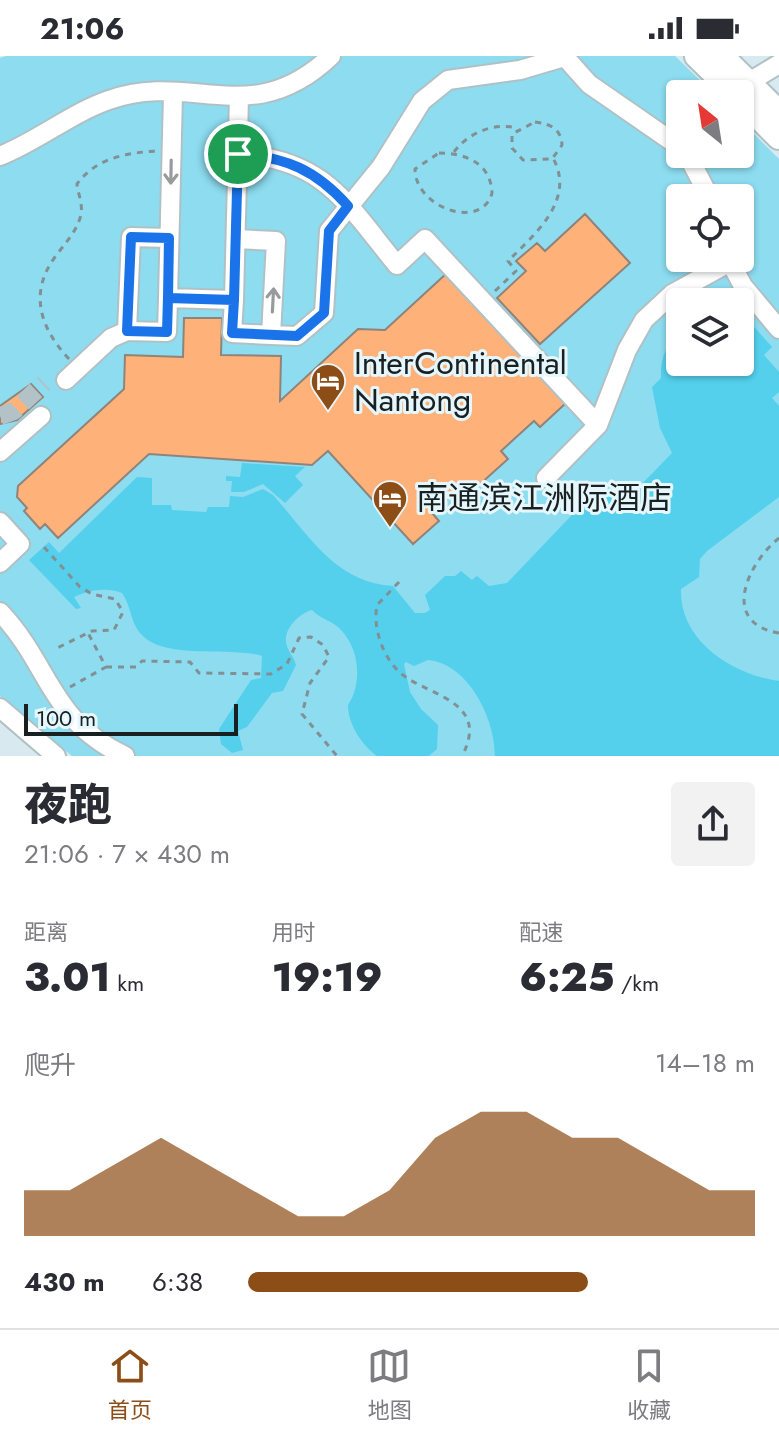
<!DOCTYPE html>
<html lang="zh">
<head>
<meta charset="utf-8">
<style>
	body { margin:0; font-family:Jost,"Noto Sans SC",sans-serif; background:#f2f2f3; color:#2b2b33; height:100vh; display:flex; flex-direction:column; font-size:30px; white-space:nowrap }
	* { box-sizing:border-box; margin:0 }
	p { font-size:26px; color:#7c7c81 }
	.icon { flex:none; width:44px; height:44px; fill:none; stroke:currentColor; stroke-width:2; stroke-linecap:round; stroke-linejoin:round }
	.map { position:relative; height:700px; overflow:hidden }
	.sheet { display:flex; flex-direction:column; background:#fff; flex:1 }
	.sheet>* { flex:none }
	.needle { width:52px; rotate:330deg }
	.fabs { position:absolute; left:666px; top:24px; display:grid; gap:16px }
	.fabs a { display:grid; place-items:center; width:88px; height:88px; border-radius:8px; background:#fff; box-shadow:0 2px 6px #0004; font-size:40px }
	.scale { position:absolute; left:24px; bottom:20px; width:214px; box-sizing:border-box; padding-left:8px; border:4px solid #192022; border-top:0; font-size:22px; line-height:28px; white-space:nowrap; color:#192022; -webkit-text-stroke:6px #e5f7fc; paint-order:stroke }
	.pin { position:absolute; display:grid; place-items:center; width:68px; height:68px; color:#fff; margin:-34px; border:4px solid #fff; border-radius:50%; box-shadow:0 2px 8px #0007 }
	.round { display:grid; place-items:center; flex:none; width:84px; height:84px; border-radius:8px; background:#f2f2f3 }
	.overview { display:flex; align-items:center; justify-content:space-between; height:136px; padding:0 24px }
	h1 { font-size:44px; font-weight:800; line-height:60px }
	.metrics { display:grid; grid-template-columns:repeat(3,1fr); gap:12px; height:136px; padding:8px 24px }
	.metrics div { display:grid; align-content:center }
	.metrics b { font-size:40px; font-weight:800 }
	.metrics small { font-size:22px; font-weight:400 }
	.metrics p { font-size:22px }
	.chart { height:224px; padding:16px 24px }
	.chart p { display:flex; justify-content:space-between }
	.chart svg { width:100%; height:144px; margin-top:8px; fill:#8d4d16; opacity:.7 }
	ul { padding:0 24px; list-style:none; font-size:26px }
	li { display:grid; grid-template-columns:128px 96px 1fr; align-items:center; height:60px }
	li i { height:20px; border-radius:10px; background:#8d4d16 }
	.status { display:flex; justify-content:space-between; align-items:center; height:56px; padding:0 40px; background:#fff; direction:ltr }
	.status svg { height:22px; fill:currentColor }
	.menu { display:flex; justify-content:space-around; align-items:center; height:112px; border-top:2px solid #e1e1e2; background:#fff; font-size:22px; color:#7c7c81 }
	.menu a { display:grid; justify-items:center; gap:4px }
	.menu .selected { color:#8d4d16 }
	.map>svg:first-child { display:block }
	.green { fill:#8ddcf0; fill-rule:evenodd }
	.water { fill:#54d0ed }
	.building { fill:#ffb17a; stroke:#90837a; stroke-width:2 }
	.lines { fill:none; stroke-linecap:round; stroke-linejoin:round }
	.minor-tunnel { stroke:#b2c2c6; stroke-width:18; stroke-dasharray:18 9; stroke-linecap:butt }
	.minor-casing { stroke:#b0c1c6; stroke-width:22 }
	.major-casing { stroke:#b0c1c6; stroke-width:28 }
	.path { stroke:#828f93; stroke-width:3; stroke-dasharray:6 6; stroke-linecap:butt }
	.minor { stroke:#fff; stroke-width:18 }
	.major { stroke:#fff; stroke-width:24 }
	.oneway { stroke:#989b9c }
	.route-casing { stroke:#fff; stroke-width:16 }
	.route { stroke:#1a73e8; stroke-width:10 }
	.labels { text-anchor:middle; stroke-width:6; stroke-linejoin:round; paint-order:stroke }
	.poi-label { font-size:32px; fill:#192022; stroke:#e5f7fc; text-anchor:start }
</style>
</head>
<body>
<div class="status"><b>21:06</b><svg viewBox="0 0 49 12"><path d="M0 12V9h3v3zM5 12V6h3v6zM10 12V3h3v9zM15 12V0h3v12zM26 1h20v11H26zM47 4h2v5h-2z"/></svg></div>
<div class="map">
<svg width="779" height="700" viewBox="0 0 779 700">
	<rect width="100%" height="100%" fill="#d8eaef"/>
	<path class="green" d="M6,0H675L714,38H680V98H740V64L779,103V700H72L0,640V2ZM680,142H740V202H680ZM680,246H740V306H680Z"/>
	<path class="water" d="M740,262L755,272L772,291L764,299L779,316V336L772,342L779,350V441L707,495L700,503L699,521L681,533C679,585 733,619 779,625V700H495C495,663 469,608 428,604L414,610L406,606L404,608L410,636L421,653L438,669L437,693L429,700H377C361,688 348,668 348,649C362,628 360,595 342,575C334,565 320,563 312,554C300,557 281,574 287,590C289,597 294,601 296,609L283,635L272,637L247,671L238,675L243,694L232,697L221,688L219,673L251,624L261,622L262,600C231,590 163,605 140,577C130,565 131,549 122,537C106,531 89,534 74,541L81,552L76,553L29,504L49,486L59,497L137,421L152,422V449H171L172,454L206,456L208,451H229L230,440L243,441L263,433L273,439C310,480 334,526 393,530L415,557H425L430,554L425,539L445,520H455L461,515L472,524L477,520L489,530L507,527L590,440L639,431L672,397L660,372L652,331L661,322C660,302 666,289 680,275V306H740Z
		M242,407L305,411L295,420L303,429L285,447L263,428L244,436H231L232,425H226V420L240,421Z"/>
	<path class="building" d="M585,158L630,207L540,288L497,242L526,215L516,205L537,187L545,195Z
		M447,217L566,347L540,371L534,365L501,395L508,403L459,447L452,439L432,457L439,465L413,488L328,395L312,409L149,398L58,482L45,468L40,473L24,455L27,452L17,441L18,430L124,333L125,299L183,301L184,262H222L221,299L281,300L280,345L358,273L385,274Z
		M31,328L43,341L17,364L0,368V350Z"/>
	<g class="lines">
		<path class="minor-tunnel" d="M0,360L14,355L44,327"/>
		<g class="minor-casing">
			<path id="minor" d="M564,0L589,28L680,91
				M749,26L779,8
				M173,38L168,242L234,244L239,40
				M238,98C325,103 346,147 397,209L425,183L598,369
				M687,98L710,142
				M0,100C38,85 71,57 109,44C191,14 251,76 331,0
				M728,202L743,230L779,273
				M168,242L167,276L127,275L131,181L169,182
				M234,244L232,277L271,279L276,185L236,183
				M271,279L297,280L324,257L329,175L381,111L422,45L448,24L520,14L564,1
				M66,324L111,282L127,275
				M0,396L41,360
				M546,422L598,369L627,294L644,264L672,238L730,206
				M0,466L20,488L0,507
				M0,556C51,610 49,664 125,700
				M0,652L56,700"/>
		</g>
		<g class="major-casing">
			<path id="major" d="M697,0L736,38
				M721,0L779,57
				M740,42L779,81"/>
		</g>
		<path class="path" d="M535,66C551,68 561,73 562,89L552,103L523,104L512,92V78Z
			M454,96C468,77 494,66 517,72
			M439,97C465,97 491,107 492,137C482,175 415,152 415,113Z
			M495,235L516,215L508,205C535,178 576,144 553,102
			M69,303C41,273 28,238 55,201C65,187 76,177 81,159C83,148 78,138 77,128C96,102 126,97 156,95
			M779,482C748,507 719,567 779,577
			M44,491L80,531L92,538L115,543L123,556L114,574L92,575L53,594
			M399,526L377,549C372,574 385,608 407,622C437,641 489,649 462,700
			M106,611H136L142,605L190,606L199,617L271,618L287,608L299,582L311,581L323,589L329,601L310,627L302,658L337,700
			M70,631L106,611L88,577"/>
		<use href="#minor" class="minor"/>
		<use href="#major" class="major"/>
	</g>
	<defs><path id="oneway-shaft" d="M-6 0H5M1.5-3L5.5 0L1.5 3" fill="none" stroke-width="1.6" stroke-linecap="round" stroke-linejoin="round" transform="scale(2)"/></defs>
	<g class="oneway">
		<use href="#oneway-shaft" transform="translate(171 116) rotate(91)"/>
		<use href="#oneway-shaft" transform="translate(273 244) rotate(-87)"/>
	</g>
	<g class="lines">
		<g class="route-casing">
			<path id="route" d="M238,98L234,244L168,242L169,182L131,181L127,275L167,276L168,242L234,244L232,277L297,280L324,257L329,175L348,150C316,114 286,101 238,98"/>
		</g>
		<use href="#route" class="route"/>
	</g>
	<defs>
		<g id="hotel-pin" transform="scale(1.8)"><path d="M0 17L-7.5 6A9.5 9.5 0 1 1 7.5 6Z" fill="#8d4d16" stroke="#e5f7fc"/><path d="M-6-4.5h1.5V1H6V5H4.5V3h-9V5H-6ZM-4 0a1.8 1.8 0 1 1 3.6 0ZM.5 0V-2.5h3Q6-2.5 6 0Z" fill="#fff"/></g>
	</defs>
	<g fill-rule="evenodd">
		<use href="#hotel-pin" x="328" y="325"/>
		<use href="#hotel-pin" x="390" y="442"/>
	</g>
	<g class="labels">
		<g class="poi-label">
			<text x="354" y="318">InterContinental<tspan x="354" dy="37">Nantong</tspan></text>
			<text x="416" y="453">南通滨江洲际酒店</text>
		</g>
	</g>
</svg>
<div class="fabs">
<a><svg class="needle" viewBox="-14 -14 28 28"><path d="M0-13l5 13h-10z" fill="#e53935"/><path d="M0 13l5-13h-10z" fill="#7c7c81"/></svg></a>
<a><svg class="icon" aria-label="locate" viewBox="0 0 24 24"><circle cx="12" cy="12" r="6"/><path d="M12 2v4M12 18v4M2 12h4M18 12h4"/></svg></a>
<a><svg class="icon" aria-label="layers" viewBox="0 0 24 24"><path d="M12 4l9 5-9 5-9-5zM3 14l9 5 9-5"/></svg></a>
</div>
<div class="scale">100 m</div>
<div class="pin" style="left:238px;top:98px;background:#1e9e55"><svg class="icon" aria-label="arrive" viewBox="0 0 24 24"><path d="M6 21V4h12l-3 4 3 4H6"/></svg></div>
</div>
<section class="sheet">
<div class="overview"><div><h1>夜跑</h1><p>21:06 · 7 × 430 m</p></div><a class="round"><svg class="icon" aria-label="share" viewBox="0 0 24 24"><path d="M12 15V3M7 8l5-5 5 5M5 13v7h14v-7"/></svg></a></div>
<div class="metrics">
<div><p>距离</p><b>3.01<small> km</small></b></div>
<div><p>用时</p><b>19:19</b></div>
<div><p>配速</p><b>6:25<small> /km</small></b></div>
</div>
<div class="chart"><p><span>爬升</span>14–18 m</p>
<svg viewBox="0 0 160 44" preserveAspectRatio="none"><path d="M0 44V30L10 30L20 22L30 14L40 22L50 30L60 38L70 38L80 30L90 14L100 6L110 6L120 14L130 14L140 22L150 30L160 30V44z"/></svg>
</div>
<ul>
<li><b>430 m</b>6:38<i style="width:67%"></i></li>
</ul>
</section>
<nav class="menu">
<a class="selected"><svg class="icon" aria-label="home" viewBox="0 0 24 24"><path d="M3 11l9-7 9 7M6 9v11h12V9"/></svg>首页</a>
<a><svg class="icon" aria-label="map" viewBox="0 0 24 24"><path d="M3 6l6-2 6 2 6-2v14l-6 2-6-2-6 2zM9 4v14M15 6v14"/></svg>地图</a>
<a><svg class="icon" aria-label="saved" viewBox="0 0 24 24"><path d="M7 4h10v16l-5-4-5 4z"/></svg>收藏</a>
</nav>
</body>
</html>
